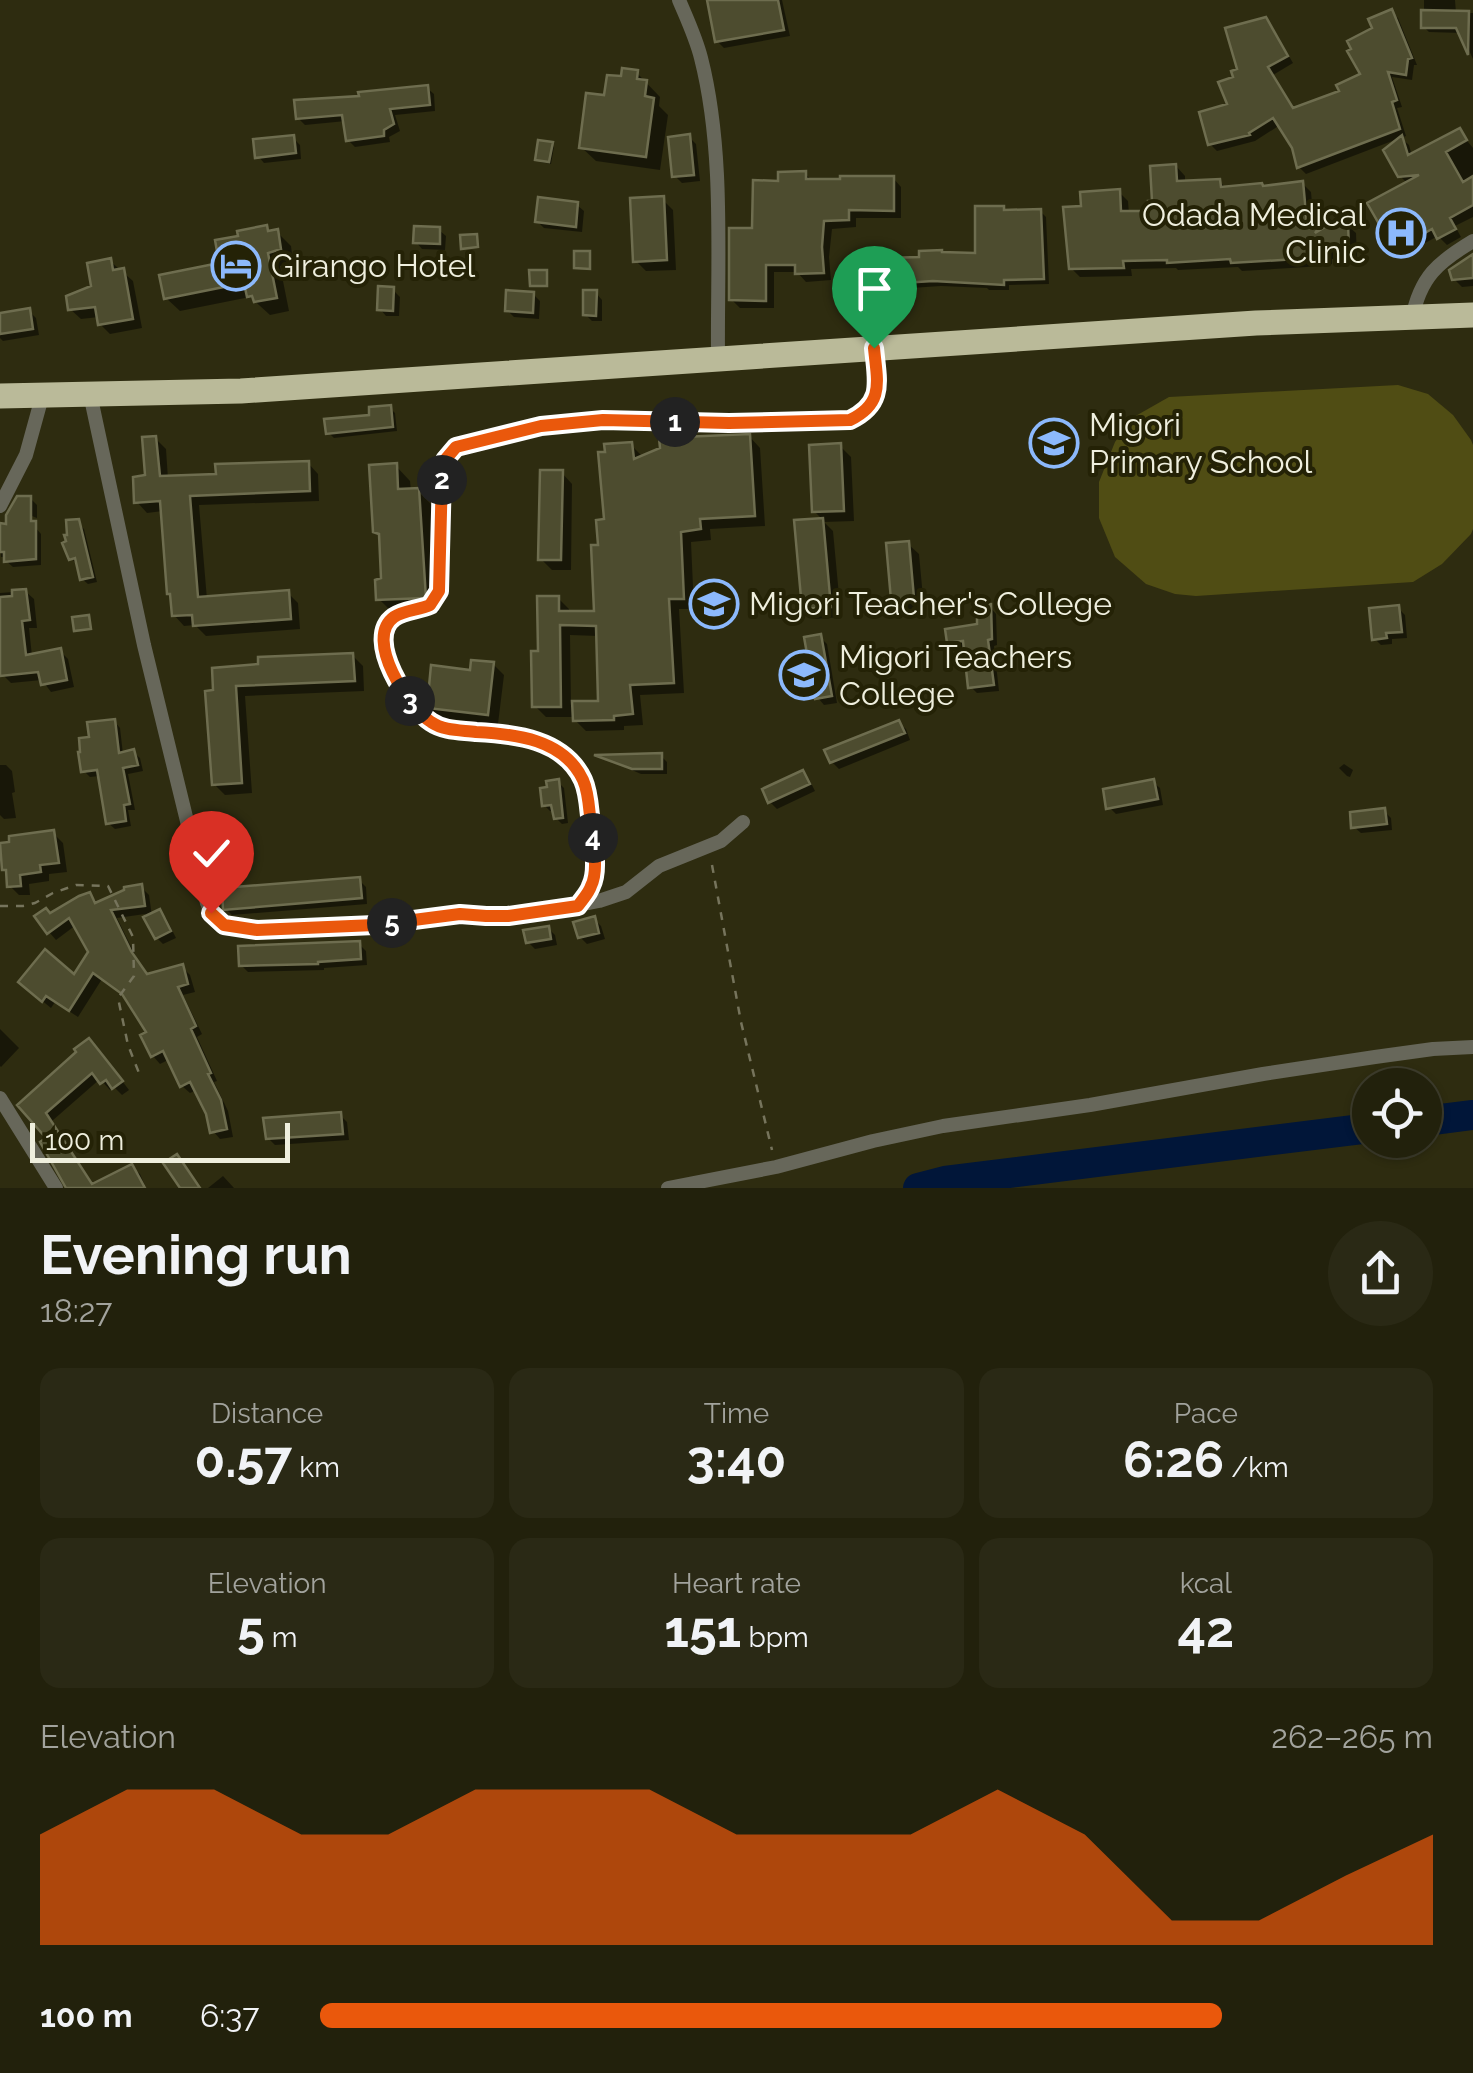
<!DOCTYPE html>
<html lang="en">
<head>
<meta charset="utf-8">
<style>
	body { margin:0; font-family:Raleway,sans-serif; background:#2a2915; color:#f1f3f6; height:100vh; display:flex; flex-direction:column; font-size:38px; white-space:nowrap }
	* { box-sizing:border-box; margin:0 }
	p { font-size:32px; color:#a2a39d }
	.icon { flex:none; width:55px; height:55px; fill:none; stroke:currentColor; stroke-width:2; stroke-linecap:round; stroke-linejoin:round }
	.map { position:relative; height:1188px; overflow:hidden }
	.side { display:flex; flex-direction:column; background:#22210c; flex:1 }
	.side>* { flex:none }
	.buttons { position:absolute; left:1352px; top:1068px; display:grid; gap:20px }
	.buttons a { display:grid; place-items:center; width:90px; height:90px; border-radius:50%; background:#22210c; box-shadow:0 2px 8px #0004,0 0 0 2px #3f3e2d; font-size:50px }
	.scale { position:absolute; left:30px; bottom:25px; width:260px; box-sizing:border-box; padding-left:10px; border:5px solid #efefde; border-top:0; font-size:28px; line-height:35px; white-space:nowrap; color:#efefde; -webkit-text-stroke:8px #242206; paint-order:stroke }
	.pin { position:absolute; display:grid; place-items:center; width:85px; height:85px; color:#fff; margin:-102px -42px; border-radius:50% 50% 50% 0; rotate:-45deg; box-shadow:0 0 10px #0007 }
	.pin .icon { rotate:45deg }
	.km { position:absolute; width:50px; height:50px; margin:-25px; border-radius:50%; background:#222; color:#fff; font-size:28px; line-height:50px; text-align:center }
	.round { display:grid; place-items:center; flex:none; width:105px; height:105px; border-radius:52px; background:#2a2915 }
	.headline { display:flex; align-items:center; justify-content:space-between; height:170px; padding:0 40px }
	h1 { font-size:55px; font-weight:700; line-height:75px }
	.stats { display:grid; grid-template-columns:repeat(3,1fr); gap:15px; height:170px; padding:10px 40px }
	.stats div { display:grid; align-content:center; border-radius:20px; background:#2a2915; text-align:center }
	.stats b { font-size:50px; font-weight:700 }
	.stats small { font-size:28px; font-weight:400 }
	.stats p { font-size:28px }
	.chart { height:280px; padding:20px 40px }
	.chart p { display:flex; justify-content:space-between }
	.chart svg { width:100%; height:180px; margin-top:10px; fill:#ea580c; opacity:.7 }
	ul { padding:0 40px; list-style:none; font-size:32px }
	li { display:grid; grid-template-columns:160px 120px 1fr; align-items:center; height:75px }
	li i { height:25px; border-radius:12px; background:#ea580c }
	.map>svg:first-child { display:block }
	.green { fill:#504d14 }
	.shadow { fill:#0007; fill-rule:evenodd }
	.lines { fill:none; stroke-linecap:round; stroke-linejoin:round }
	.river { stroke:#011639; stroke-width:30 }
	.building { fill:#4d4c2f; stroke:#6e6d4f; stroke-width:2.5 }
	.path { stroke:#76745c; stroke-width:2.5; stroke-dasharray:8 8; stroke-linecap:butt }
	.street { stroke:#67675a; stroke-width:14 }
	.highway { stroke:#baba99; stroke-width:25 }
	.route-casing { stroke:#fff; stroke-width:20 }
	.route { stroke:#ea580c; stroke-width:12 }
	.labels { text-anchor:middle; stroke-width:8; stroke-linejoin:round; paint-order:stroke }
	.poi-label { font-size:32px; fill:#efefde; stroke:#242206; text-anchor:start }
</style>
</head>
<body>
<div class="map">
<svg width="1473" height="1188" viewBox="0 0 1473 1188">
	<rect width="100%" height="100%" fill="#2e2c10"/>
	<path class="green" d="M1398,385L1428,394L1453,415L1471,440L1473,445V529L1471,534L1442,564L1413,582L1196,596L1175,594L1146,584L1115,557L1099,518V482L1115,442L1132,418L1169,397Z"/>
	<path class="shadow" d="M709,0H782L790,36L724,48L717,41Z
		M1424,0H1455L1456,13H1473V59L1461,33L1429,32L1424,27Z
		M1391,12L1398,18L1417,65H1414L1412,80L1392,77L1402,107L1397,108L1406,136L1401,138L1409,145L1412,156L1459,131L1473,148V217L1455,226L1461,237L1447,245L1438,236L1403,255L1396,248L1408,184L1400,176V138L1306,174L1299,167L1295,148L1280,125L1255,141L1217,151L1210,144L1230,106L1237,78L1265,20L1272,27L1293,63L1273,75L1294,110L1342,92L1363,75L1375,29Z
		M637,73L660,97L659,106L668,115L660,170L596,161L581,147L606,98L623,79Z
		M427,88L434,94L435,111L395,115L400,131L389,137L390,142L355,147L348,140L346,121L305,125L298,118L361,99Z
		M689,137L696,144L700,181L682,183L675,176Z
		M293,138L300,145L301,159L264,163L258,156Z
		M551,144L554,147L551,164L540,162L538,159Z
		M1176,166L1185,176V183L1219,181L1227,189L1264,188L1302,183L1311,192L1314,226L1322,225L1326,229L1346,224L1356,233L1357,258L1332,259V264L1307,267L1242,271L1238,267L1178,270L1176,268L1131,269L1132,276L1080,277L1071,268L1084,208L1119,192L1128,201L1129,214H1151Z
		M805,174L813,181L893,178L901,187V218H856V227L832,229L829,257L831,280L806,282L797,272H774V308H740L731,299L754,231L781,184Z
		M662,199L673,210L676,270L646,271L636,261Z
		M577,205L584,211L582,232L544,228L537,221Z
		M1040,211L1046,217L1049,284L1009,285V290H989L987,288L941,286L896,289L890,283L977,255L1006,212Z
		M266,228L271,233L277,232L291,246L293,262L280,266L289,311L270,315L250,297L180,311L166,298L222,265Z
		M439,230L446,236L445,250L422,249L416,242Z
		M1473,256V286L1462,287L1454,279Z
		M110,261L133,281L142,328L110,334L100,324L99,317L81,319L70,309L94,288Z
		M393,290L400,297L399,316H386L380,309Z
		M596,293L602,300V321H592L585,314Z
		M533,294L540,301L539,319L514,317L507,310Z
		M29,311L36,318L39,335L3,341L0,338V315Z
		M390,408L395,413L397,431L334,438L329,433L372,417Z
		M749,436L760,448L765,526L710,529L711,540L691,542L694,609H679L684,693L640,695L643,725L624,726V730L586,731L575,720V717H546L535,706L541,654L558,598L569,609V613L597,614L601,547L606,521L631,445L644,458ZM570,635L598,636L600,703L571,704Z
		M155,438L166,449L168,479L219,476L308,463L318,474L319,501L199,505L207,599L288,593L298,603L300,629L206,636L195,625L184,626L174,615L163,511L147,513L137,502L148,477Z
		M840,446L851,457L854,521L824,522L833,531L841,617L815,619L804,608L796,523L823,520L814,511Z
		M396,466L410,481L411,491H418L432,505L439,612L394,614L379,599L383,579L381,537L376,531Z
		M562,473L572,484L571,570H552L541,559Z
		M30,498L37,505V518L22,512Z
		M79,524L84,529L97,582L88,584L82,579L77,564L71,558Z
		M0,526L35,527L41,534V565L13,567L6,561V557H1Z
		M908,544L919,554L924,608L904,610L893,599Z
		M25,591L34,599L37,628H29L32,656L60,651L68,659L74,687L51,692L42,680L11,683L3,675L0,647V593Z
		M990,607L996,614L997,645L994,646L999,691L977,693L971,687L966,647L955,648L949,642L979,627Z
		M1398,608L1405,615L1407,638L1392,639V644L1381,645L1375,639Z
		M820,637L827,644L837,703L824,705L818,698Z
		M352,655L363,666L364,691L245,696L252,793L225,795L214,784V670Z
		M493,664L504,675L498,724L440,718L429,707L472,673Z
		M114,721L120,728L123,754L133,752L140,758L143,771L128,774L135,810H128L131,826L115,829L108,823L100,776L90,777L84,771L91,740Z
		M899,723L906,729L910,740L839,769L832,762Z
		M600,756H661L667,762V774H641Z
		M1344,764L1353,770L1350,777L1347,776L1339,768Z
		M0,765H6L12,771L15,792L12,793L16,818L4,819L0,815Z
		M803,773L809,779L815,791L777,809L770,802L765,790Z
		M558,782L564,788L568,823L562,824L556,818L554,811H550L544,805Z
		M1153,782L1160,788L1163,805L1116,814L1109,807Z
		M1384,811L1391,818L1392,830L1361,833L1354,827Z
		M53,833L63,843L67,872L49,874V881L29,884L30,895H19L10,886L9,874L4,869Z
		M359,880L366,887L367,904L232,915L226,909Z
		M141,887L149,895L152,916L160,912L166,918L176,938L163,944L157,938L145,914L117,918L138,961L148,976L182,967L190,975L195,992L183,995L202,1034L197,1037L217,1081L214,1082L228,1111L233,1137L220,1139L213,1131L209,1113L197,1090L190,1093L182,1086L170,1059L160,1064L153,1056L150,1033L127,997L102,979L78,1017L55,1002L51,1008L29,990L75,977L91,952L76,925L56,940L49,932L50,915L90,895L99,904Z
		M594,919L601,926L605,939L587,944L580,937Z
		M548,928L555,935L557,945L535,949L528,942Z
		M359,944L366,951L367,965L324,968V970L248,972L241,965Z
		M0,1029L19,1048L1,1067L0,1066Z
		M97,1048L129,1090L122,1095L114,1087L110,1090L100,1079L52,1121L94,1186L132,1167L140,1174L146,1188H68V1182L50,1139L20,1105Z
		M340,1115L347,1122L349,1140L275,1145L268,1138Z
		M223,1176L234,1188H208Z"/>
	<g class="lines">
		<path class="river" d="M1425,1121L1473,1115
			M918,1188L945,1181L1370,1128"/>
	</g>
	<path class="building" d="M707,0H778L784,30L715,42Z
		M1392,9L1412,58L1408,59L1406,75L1388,72L1397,100L1392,102L1400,129L1297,168L1292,148L1273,118L1249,133L1250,135L1208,145L1199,112L1227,104L1218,82L1233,77L1231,71L1237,69L1225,28L1266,17L1288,56L1268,67L1293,108L1339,91L1336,85L1360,74L1347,51L1351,49L1347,41L1372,28L1368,19Z
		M1421,10L1469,11L1468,55L1456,28H1421Z
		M622,68L638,70L637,79L647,80L645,96L654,98L646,157L579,148L586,93L604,95L607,75L621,76Z
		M428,85L430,105L390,109L394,124L384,130V136L346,141L342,115L296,119L294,100L359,96L358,92Z
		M1460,128L1467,140L1446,152L1463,182L1473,176V205L1450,218L1456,229L1437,239L1432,229L1394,250L1367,203L1419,175L1398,177L1383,150L1402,135L1408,155Z
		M690,134L694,175L672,177L668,137Z
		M294,135L296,153L255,158L253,139Z
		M538,140L553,142L549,162L535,160Z
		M1176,164L1177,181L1220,179L1221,187L1262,183L1263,186L1303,181L1307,224L1323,222L1315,233L1335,221L1348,222L1349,250L1324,251V255L1297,259L1231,263L1230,259L1167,263V260L1123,261L1124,268L1069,269L1063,207L1081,206L1080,192L1120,189L1121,211H1148V201H1152L1150,166Z
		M806,171V179H840V176H894V211L849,210V220L824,221L822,247L824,273L795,274V265H766V301L729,300V228H752L753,180L778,181V172Z
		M664,196L667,260L633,262L630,198Z
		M538,197L578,202L576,227L535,222Z
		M975,206H1004V210L1041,209L1044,279L1004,280V285L933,281L888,284L887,258L919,257V251L942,250V252L975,253Z
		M267,225L268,231L278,229L281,249L268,253L277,298L254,302L252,296L247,297L244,283L164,299L159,275L219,263L215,240L238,236L237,231Z
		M414,226L440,227V244L413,243Z
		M477,234L478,247L461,249L460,235Z
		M574,251H590V269L574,268Z
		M1473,254V278L1452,280L1449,270Z
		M111,258L113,270L124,268L133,319L98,325L95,307L68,310L66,296L91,286L87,263Z
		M529,270H547V286H530Z
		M854,274L855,289L841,290L839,276Z
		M378,286L394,287L393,311L377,310Z
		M506,290L534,292L533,313L505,311Z
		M583,290H597L596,316L583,315Z
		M30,308L33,329L0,334V313Z
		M391,405L393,427L326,434L324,419L369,415V407Z
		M750,434L755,516L700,519L701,529L681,532L684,599H669L674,683L630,685L633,714L614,716V720L573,721L572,701H598L596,626L560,625L561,707H532L531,651H538L537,596H559V611H594L591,545H598L596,520L604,519L598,452H605L604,444L632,442L634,459L660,448L659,438Z
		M156,436L160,476L216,474L215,464L309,461L310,491L190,496L198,597L289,590L291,619L193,626L192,615L172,616L170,594H167L160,501L134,503L133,477L145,475L142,437Z
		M841,443L844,511L812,512L809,445Z
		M397,463L398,489L419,488L426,598L376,600L375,580L381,578L379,534L373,532L369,465Z
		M540,470H563L561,560H538Z
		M17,496H31V521H36V559L4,562V552H0V523L6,524V515Z
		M823,518L831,607L802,609L794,520Z
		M79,519L93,577L80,580L75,558L69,560L62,543L66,541L64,535H67L66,520Z
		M909,541L914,598L891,600L886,543Z
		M26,589L30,620L22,621L26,655L61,648L67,680L41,685L38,672L0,676V597L12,596V590Z
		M991,604L992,639L988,640L994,685L968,688L963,641L947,643L945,629L977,624V605Z
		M1399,605L1402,632L1386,633L1387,638L1372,640L1369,608Z
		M89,615L91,629L74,631L72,617Z
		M821,634L832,696L815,699L804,637Z
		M353,653L355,681L236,686L242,783L212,785L205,691L213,690L212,668L258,664V657Z
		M471,660L494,662L488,715L427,708L431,665L470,670Z
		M115,719L119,753L134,749L138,765L123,768L130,804L124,805L126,821L106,824L97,770L81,772L78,752H80L79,738L89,737L87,722Z
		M899,720L905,733L830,763L824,750Z
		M662,753V769H632L594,755Z
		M803,770L810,784L768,803L762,789Z
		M559,779L563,818L554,819L551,805L542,806L540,788L547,787L546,781Z
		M1154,779L1158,799L1106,809L1103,789Z
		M1385,808L1387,824L1351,828L1350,812Z
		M54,830L59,863L40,865L41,872L20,875L21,886L7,887L6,870H2L0,843L9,842V836Z
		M360,877L362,898L223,910L222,888Z
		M142,884L145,906L111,910L131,951L147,974L183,964L188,984L178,987L196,1026L191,1029L211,1073L208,1074L221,1100L227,1129L210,1133L206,1114L190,1082L180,1087L163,1051L151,1057L140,1035L146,1032L122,994L93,973L69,1011L46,996L42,1002L18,982L45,949L74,974L88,952L69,918L47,934L34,916L46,908L50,913L79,896L90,892L95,903L124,890V887Z
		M160,909L171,931L155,939L143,917Z
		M595,916L599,933L578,938L573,922Z
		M549,926L551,939L526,943L523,930Z
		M360,941L361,959L318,962V964L239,966L238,946Z
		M89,1038L123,1081L112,1089L106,1080L100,1084L92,1073L46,1113L92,1184L132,1164L145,1188H66L40,1142L46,1138L17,1105L76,1052L74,1049Z
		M341,1112L343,1134L266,1139L263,1118Z
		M177,1154L200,1188H180L163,1163Z"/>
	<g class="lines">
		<path class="path" d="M712,865L741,1022L772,1150
			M592,886C596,866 594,845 591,825C589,810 589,793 583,779C570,753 542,740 514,735C488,731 453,737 431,722C409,708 363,638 394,617C404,610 419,610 431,605L439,591L442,473L445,460L456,447L541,426L603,420L729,423L850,420C875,408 879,397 876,369
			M0,906H23L35,903L53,893L76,885L108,886L133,937L134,976L118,998L128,1045L139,1073"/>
		<path class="street" d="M679,0C687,19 696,38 701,58C725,152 717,262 718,359
			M1412,319C1420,277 1438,262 1473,241
			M90,394L144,645L207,903L211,913L224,925L257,930L375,925L460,914L486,916L553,910L599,901L626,892L659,866L721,841L743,822
			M0,506L26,455L42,397
			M0,1098L56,1188
			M668,1188L776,1167L873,1141L943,1126L1090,1105L1263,1074L1375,1057L1433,1049L1473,1047"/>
		<path class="highway" d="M0,396L241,391L1256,323L1473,315"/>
	</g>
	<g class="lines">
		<g class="route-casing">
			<path id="route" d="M211,913L224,925L257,930L375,925L460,914L486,916H508L578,906C582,900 589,893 591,886C599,870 593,843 591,825C589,810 589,793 583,780C564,739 515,734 476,732C461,730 444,731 431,722C409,708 363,639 394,617C404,610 419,610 430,605L439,591L442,473L445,460L456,447L541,426L603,420L729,423L850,420C885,403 877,381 874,348"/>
		</g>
		<use href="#route" class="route"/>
	</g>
	<defs>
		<g id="hospital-ring" transform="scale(2.5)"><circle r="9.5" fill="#242206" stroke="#8cb9fc" stroke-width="1.5"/><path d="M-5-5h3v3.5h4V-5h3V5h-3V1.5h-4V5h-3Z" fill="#8cb9fc"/></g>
		<g id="hotel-ring" transform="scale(2.5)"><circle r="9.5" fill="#242206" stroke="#8cb9fc" stroke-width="1.5"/><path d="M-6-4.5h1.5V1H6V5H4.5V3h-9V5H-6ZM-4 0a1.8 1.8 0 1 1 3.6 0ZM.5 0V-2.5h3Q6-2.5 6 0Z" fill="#8cb9fc"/></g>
		<g id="school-ring" transform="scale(2.5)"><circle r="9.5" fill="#242206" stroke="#8cb9fc" stroke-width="1.5"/><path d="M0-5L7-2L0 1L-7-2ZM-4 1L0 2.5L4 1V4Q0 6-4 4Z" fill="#8cb9fc"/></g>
		<g id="university-ring" transform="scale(2.5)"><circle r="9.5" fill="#242206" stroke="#8cb9fc" stroke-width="1.5"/><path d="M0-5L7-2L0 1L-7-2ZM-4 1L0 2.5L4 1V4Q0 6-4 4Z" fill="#8cb9fc"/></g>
	</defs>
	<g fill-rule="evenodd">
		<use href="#hospital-ring" x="1401" y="233"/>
		<use href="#hotel-ring" x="236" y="266"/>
		<use href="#school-ring" x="1054" y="443"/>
		<use href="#university-ring" x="714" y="604"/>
		<use href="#university-ring" x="804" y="675"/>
	</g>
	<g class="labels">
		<g class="poi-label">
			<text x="1366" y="226" text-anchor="end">Odada Medical<tspan x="1366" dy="37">Clinic</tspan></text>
			<text x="271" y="277">Girango Hotel</text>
			<text x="1089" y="436">Migori<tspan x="1089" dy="37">Primary School</tspan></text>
			<text x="749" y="615">Migori Teacher's College</text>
			<text x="839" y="668">Migori Teachers<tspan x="839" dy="37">College</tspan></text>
		</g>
	</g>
</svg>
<div class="buttons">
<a><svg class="icon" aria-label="locate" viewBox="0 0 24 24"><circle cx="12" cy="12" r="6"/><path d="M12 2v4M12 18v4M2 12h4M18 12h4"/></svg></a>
</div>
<div class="scale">100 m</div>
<div class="pin" style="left:874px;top:348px;background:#1e9e55"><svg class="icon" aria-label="arrive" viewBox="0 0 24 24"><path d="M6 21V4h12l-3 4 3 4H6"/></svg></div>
<div class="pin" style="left:211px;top:913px;background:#d93025"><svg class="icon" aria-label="check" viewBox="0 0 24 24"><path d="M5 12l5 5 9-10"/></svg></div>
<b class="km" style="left:675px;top:422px">1</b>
<b class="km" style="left:442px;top:480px">2</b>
<b class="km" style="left:410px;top:701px">3</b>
<b class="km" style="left:593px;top:838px">4</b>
<b class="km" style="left:392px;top:923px">5</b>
</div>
<section class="side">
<div class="headline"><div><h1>Evening run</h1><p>18:27</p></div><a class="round"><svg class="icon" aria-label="share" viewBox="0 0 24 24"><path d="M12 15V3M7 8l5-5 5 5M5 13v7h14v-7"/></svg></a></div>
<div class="stats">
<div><p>Distance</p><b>0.57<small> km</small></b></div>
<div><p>Time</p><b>3:40</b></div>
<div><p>Pace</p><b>6:26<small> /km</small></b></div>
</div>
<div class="stats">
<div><p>Elevation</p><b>5<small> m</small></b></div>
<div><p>Heart rate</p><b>151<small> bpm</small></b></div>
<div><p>kcal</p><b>42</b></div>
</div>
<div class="chart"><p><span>Elevation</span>262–265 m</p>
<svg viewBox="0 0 160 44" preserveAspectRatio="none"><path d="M0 44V17L10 6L20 6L30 17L40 17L50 6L60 6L70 6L80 17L90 17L100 17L110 6L120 17L130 38L140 38L150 27L160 17V44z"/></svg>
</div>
<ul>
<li><b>100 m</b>6:37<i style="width:81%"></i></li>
</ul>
</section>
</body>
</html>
